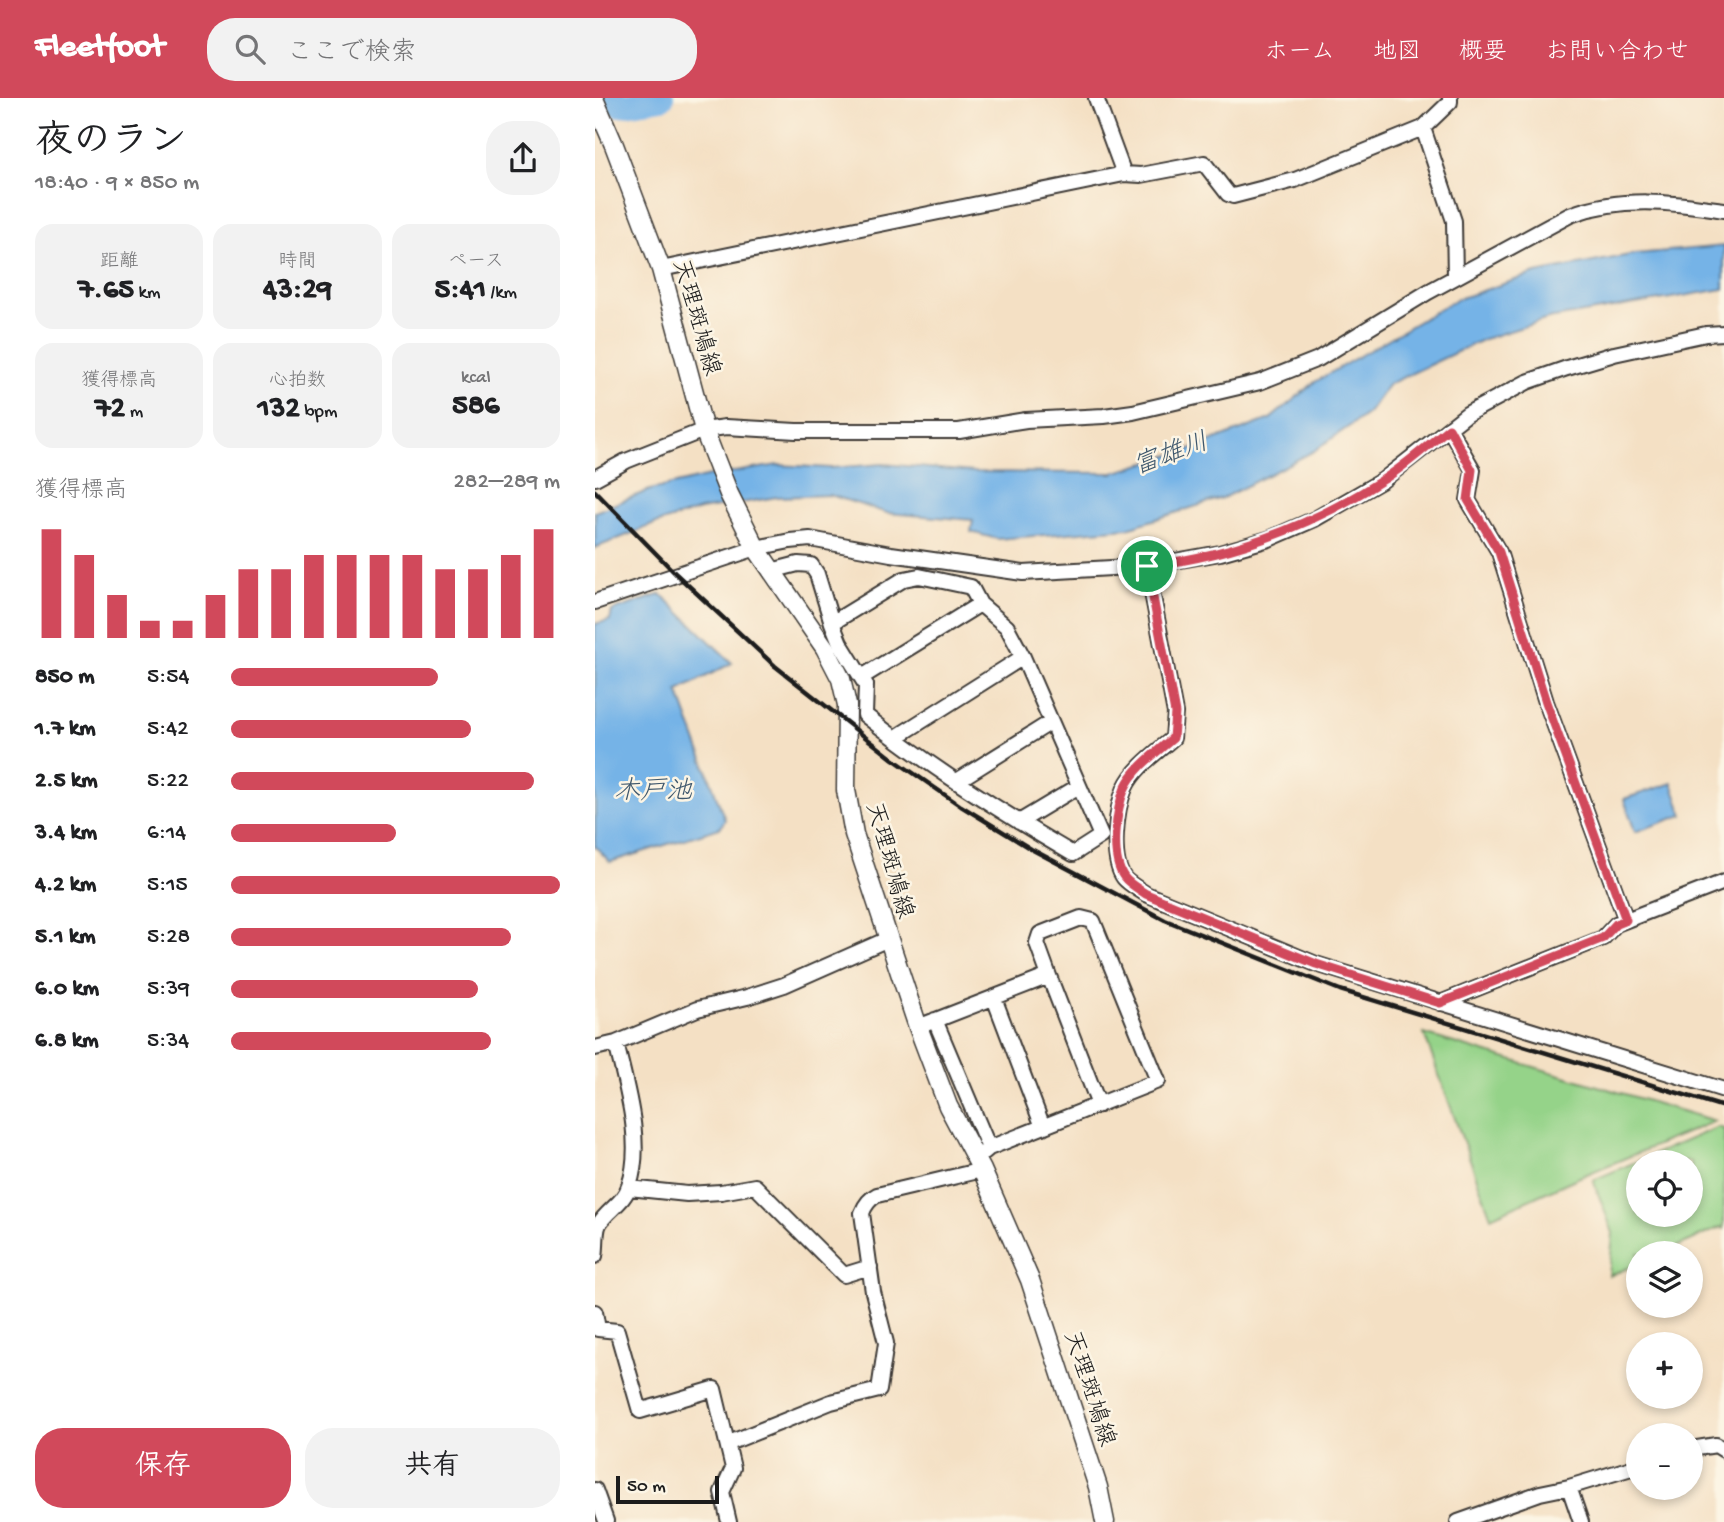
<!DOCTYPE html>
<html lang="ja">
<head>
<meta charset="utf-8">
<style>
	body { margin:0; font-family:"Gochi Hand","Klee One",sans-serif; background:#f2f2f2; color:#202124; height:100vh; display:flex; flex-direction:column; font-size:26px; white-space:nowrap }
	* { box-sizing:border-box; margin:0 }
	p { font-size:23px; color:#757577 }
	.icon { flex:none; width:38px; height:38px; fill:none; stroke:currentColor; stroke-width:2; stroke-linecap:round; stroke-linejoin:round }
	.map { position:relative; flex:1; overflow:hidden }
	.details { display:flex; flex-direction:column; background:#fff; width:595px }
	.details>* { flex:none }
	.controls { position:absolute; left:1031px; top:1052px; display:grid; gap:14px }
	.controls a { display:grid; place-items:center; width:77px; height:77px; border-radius:50%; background:#fff; box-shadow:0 4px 10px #0003; font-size:35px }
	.scale { position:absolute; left:21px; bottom:18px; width:103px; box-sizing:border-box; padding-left:7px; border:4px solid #1c1c1c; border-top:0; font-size:19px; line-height:24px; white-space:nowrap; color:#1c1c1c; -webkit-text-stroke:5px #fcf5e5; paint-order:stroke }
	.pin { position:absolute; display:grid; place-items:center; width:60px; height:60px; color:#fff; margin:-30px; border:4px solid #fff; border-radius:50%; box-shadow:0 2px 7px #0007 }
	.round { display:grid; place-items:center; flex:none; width:74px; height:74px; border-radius:28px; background:#f2f2f2 }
	.head { display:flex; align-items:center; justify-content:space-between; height:119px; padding:0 35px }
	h1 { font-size:38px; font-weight:800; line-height:52px }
	.figures { display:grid; grid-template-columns:repeat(3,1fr); gap:10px; height:119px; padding:7px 35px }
	.figures div { display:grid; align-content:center; border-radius:18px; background:#f2f2f2; text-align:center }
	.figures b { font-size:30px; font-weight:800 }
	.figures small { font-size:19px; font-weight:400 }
	.figures p { font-size:19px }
	.chart { height:196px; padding:14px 35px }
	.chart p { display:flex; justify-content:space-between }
	.chart svg { width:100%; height:126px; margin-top:7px; stroke:#d1495b; stroke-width:6 }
	.primary-button { display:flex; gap:14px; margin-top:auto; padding:14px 35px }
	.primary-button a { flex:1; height:80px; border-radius:28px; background:#d1495b; color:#fff; font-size:28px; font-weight:800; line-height:80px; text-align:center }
	.primary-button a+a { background:#f2f2f2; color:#202124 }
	ul { padding:0 35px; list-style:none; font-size:23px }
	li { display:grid; grid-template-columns:112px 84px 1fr; align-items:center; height:52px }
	li i { height:18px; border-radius:9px; background:#d1495b }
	header { display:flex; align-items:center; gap:42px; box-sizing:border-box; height:98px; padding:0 35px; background:#d1495b; color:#fff }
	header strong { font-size:33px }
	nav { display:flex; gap:38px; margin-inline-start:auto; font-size:24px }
	.search { width:490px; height:63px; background:#f2f2f2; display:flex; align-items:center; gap:18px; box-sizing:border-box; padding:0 24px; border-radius:28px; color:#757577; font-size:26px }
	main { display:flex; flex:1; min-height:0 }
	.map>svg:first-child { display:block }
	.green { fill:#95d389; stroke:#587852; stroke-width:2; fill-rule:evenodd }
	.water { fill:#74b3e7; stroke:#486882; stroke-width:2 }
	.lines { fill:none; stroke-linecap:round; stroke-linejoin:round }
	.river { stroke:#74b3e7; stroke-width:24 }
	.minor-casing { stroke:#3c3935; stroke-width:18 }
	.major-casing { stroke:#3c3935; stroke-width:21 }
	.minor { stroke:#fff; stroke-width:14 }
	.major { stroke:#fff; stroke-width:18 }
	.rail { stroke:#1c1c1c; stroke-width:4.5 }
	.route-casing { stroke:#fff; stroke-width:14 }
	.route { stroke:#d1495b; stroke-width:9 }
	.labels { text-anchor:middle; stroke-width:5; stroke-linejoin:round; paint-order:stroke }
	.street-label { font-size:24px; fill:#1c1c1c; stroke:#fcf5e5 }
	.water-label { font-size:26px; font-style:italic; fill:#3f586d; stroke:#fcf5e5 }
</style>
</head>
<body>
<header>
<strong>Fleetfoot</strong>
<div class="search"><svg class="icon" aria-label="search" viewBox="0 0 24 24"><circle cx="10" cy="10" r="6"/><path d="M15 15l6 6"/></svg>ここで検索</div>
<nav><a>ホーム</a><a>地図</a><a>概要</a><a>お問い合わせ</a></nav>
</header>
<main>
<section class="details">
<div class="head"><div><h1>夜のラン</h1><p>18:40 · 9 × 850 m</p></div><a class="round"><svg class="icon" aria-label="share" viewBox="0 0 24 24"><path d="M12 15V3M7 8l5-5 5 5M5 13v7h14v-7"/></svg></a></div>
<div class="figures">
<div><p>距離</p><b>7.65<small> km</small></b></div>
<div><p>時間</p><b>43:29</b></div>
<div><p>ペース</p><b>5:41<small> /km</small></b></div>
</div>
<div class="figures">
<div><p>獲得標高</p><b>72<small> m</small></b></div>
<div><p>心拍数</p><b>132<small> bpm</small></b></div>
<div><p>kcal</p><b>586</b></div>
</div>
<div class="chart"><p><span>獲得標高</span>282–289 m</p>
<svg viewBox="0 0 160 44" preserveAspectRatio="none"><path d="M5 44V6M15 44V15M25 44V29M35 44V38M45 44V38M55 44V29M65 44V20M75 44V20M85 44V15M95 44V15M105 44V15M115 44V15M125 44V20M135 44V20M145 44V15M155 44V6"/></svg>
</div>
<ul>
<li><b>850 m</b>5:54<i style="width:63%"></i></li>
<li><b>1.7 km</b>5:42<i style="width:73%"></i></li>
<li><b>2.5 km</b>5:22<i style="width:92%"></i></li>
<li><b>3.4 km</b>6:14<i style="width:50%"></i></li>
<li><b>4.2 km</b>5:15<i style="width:100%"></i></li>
<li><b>5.1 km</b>5:28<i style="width:85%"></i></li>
<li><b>6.0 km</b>5:39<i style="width:75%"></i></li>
<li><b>6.8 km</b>5:34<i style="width:79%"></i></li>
</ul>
<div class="primary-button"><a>保存</a><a>共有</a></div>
</section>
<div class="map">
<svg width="1129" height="1424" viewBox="0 0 1129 1424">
	<rect width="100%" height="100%" fill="#fcf5e5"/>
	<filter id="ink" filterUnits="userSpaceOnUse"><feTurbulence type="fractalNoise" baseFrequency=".0143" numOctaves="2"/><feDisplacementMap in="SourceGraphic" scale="14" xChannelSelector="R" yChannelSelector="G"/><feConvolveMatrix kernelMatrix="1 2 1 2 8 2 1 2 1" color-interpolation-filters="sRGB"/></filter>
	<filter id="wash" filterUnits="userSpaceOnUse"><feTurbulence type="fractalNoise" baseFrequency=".00686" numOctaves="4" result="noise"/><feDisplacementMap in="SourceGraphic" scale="28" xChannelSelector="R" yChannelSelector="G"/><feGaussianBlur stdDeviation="1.57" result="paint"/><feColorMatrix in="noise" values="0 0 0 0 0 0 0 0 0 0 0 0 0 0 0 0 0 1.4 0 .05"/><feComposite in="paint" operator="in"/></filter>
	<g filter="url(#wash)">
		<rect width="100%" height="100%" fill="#f4e0c4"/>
		<path class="green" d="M829,936L1120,1023L980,1081L896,1119Z
			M1123,1029L1129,1031V1131L1126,1129L1068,1155H1043V1166L1014,1178L1018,1135L998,1082ZM1043,1064H1096V1116H1043Z"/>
		<path class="water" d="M1129,148V191L953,221L889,241L794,286L773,315L719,353L630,399L533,430L402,441L376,434L378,422L292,415L235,397L182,399L105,412L57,427L0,450V414L55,392L115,378L183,367L235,370L288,366L379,374L518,375L602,349L675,321L720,284L860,202L941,175L1040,156Z
			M66,496L137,565L83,593L130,722L125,730L15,764L0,748V526L15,522L17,513Z
			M1077,685L1088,717L1040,734L1029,701Z"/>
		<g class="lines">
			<path class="river" d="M19,0L21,5L25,7L67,0"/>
		</g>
	</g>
	<g filter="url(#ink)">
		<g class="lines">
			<g class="minor-casing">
				<path id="minor" d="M501,0L529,76L546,77L609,65L633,96L638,98L700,82L828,30L855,4V0
					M828,30L859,123L860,179
					M66,171L529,76
					M854,330L878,372L873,402L904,454L951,604L1031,822
					M0,380L31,363L109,332L131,329L201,333H364L431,322L509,318L538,314L665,284L723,261L833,194L975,117C1026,98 1076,104 1129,112
					M552,468L580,615L578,640C562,654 539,670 530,690C521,711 515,761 529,780C534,786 544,791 551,796L721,866L1129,992
					M176,473L203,466L216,467L222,476L237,525L309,481L324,478L376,489L385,506L412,529L428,559L506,738L478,756C406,714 335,669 270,617L271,587L245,545L237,525
					M0,504L161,450L195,443L215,441L296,456L428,475L552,468L625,455L674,441L720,421L788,382L872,316L932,284L972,270L1019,256L1111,236L1129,235
					M267,579L385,506
					M300,640L428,559
					M362,683L456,624
					M424,724L484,688
					M454,878L504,1007
					M399,900L448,1029
					M845,905L1008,840L1021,826L1129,784
					M340,922L394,1050
					M323,929L454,878L442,845L445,836L486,820L498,823L563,983L394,1050L381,1061
					M0,950L21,945L102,911L152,899L189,887L293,841
					M34,1090L92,1096L126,1094L160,1088L249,1177L275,1169
					M0,1158C2,1149 0,1134 4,1126C12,1112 29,1105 34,1088C49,1045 31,988 21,945
					M0,1214L3,1231L22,1233L45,1313L119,1291L138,1370L127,1394L134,1424
					M134,1345L236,1304L284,1292L291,1245L278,1194L267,1115C270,1107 274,1101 282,1097L387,1072
					M1096,1351L1121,1347L1129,1352
					M974,1389L986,1424
					M0,1392L11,1423
					M863,1424L945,1395L974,1389L1043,1368"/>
			</g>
			<g class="major-casing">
				<path id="major" d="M0,3L19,47L66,171L109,332L134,396L161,450L230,550L246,581L252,607L251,692L259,736L323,929L353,1008L387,1072L435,1182L503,1389L510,1424"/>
			</g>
			<use href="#minor" class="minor"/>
			<use href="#major" class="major"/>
			<path class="rail" d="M0,393L81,476L180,568L298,661L366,708L436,751L570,822L745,892L1129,1009"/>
		</g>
	</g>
	<g class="lines" filter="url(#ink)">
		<g class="route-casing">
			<path id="route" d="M854,330L877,372L873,402L904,454L951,604L1031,822L1021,826L1008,840L845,905L721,866L551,796C544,791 534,786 529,779C515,760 521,711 530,690C539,670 562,654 578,640L580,615L552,468C637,458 714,429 786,383C810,368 832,348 854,330Z"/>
		</g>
		<use href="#route" class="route"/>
	</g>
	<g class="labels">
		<g class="street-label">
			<text transform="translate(103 219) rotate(74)" y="8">天理斑鳩線</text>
			<text transform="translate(296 762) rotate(74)" y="8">天理斑鳩線</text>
			<text transform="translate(496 1290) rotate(72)" y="8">天理斑鳩線</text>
		</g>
		<g class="water-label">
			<text transform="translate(575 354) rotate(-20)" y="9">富雄川</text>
			<text x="58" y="700">木戸池</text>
		</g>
	</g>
</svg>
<div class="controls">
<a><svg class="icon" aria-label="locate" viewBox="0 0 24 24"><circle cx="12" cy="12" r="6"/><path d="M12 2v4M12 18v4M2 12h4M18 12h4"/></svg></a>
<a><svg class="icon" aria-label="layers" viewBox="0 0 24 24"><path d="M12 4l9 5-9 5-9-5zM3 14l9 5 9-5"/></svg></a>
<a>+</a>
<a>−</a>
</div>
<div class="scale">50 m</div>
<div class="pin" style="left:552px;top:468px;background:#1e9e55"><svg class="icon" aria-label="arrive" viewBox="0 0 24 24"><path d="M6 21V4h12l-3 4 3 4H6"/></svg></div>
</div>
</main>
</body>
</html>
